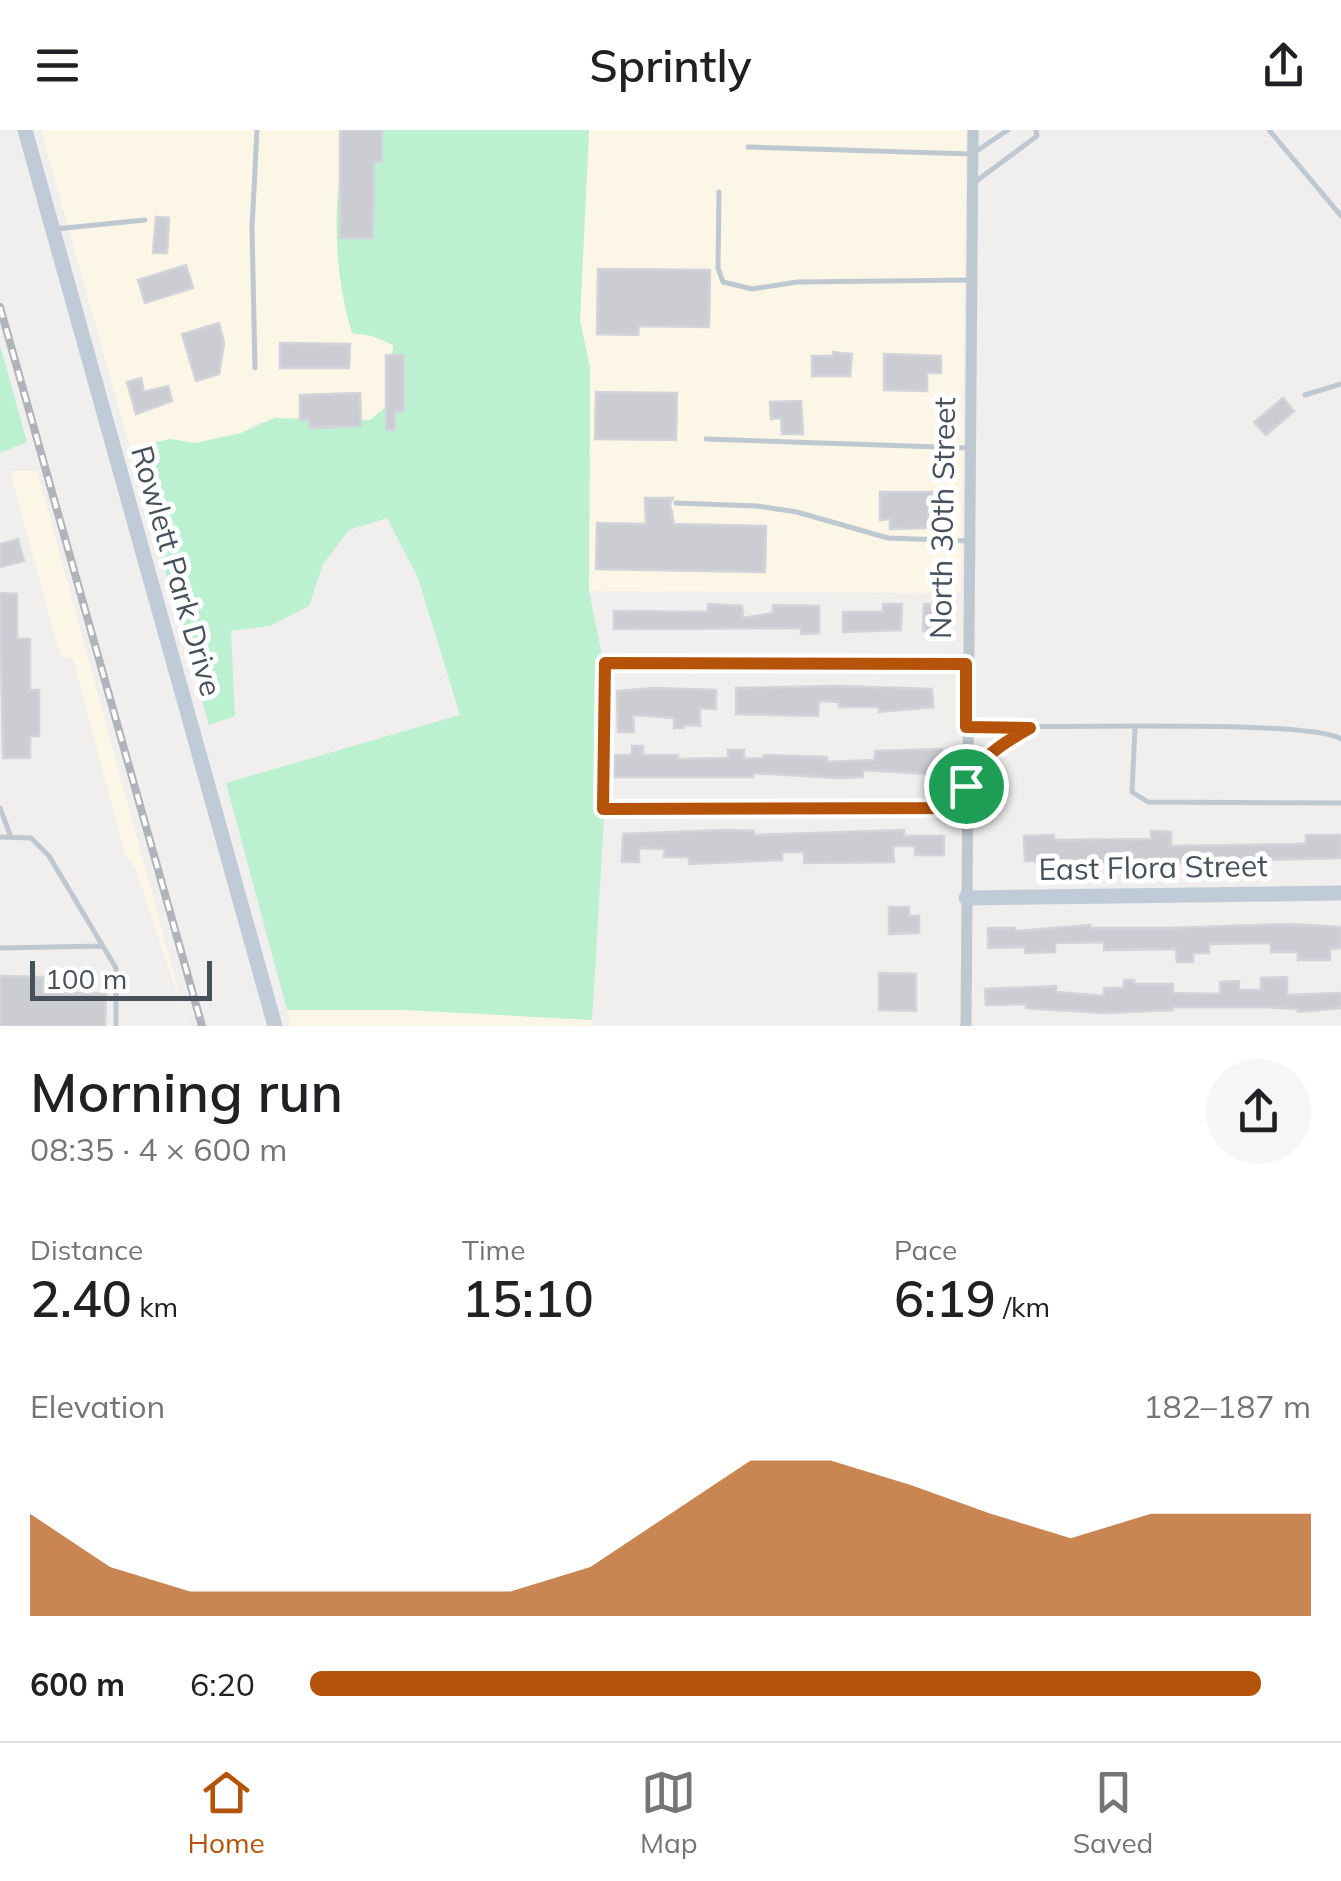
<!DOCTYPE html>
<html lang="en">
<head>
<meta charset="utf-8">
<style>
	body { margin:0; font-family:Mulish,sans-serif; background:#f6f6f6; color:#202124; height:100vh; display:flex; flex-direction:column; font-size:38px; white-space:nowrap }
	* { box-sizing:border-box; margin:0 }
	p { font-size:32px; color:#757577 }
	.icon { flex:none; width:55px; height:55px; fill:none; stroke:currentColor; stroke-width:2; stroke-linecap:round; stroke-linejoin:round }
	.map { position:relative; height:896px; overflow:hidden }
	.sheet { display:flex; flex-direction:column; background:#fff; flex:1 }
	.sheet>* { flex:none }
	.scale { position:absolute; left:30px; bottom:25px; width:182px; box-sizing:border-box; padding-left:10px; border:5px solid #46515c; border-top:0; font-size:28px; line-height:35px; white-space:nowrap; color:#46515c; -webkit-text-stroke:8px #fff; paint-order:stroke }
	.pin { position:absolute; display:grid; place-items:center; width:85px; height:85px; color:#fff; margin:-42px; border:5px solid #fff; border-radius:50%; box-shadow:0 2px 10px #0007 }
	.round { display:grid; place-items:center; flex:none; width:105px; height:105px; border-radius:52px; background:#f6f6f6 }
	.head { display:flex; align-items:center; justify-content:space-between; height:170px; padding:0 30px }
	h1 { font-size:55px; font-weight:600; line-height:75px }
	.stats { display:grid; grid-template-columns:repeat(3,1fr); gap:15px; height:170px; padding:10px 30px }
	.stats div { display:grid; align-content:center }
	.stats b { font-size:50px; font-weight:600 }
	.stats small { font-size:28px; font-weight:400 }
	.stats p { font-size:28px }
	.chart { height:280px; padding:20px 30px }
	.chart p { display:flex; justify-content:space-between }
	.chart svg { width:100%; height:180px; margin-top:10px; fill:#b45309; opacity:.7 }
	ul { padding:0 30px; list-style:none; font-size:32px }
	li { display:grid; grid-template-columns:160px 120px 1fr; align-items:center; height:75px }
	li i { height:25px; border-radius:12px; background:#b45309 }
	header { display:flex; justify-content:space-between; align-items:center; height:130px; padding:0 30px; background:#fff; font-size:45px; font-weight:600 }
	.dock { display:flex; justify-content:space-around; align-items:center; height:140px; border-top:2px solid #e0e0e0; background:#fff; font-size:28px; color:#757577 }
	.dock a { display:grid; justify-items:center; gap:5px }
	.dock .current { color:#b45309 }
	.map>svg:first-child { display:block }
	.commercial { fill:#fcf6e6 }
	.green { fill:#bbf0d0 }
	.building { fill:#cbcdd3; stroke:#d2d4da; stroke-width:2.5 }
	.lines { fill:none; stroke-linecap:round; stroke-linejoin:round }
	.lane { stroke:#bec8d1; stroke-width:5 }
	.street { stroke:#bec8d1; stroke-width:11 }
	.secondary { stroke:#c0cbd8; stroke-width:15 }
	.rail-casing { stroke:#b0b3b9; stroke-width:8 }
	.rail { stroke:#fff; stroke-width:4; stroke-dasharray:11; stroke-linecap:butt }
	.route-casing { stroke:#fff; stroke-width:20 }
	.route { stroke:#b45309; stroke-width:12 }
	.labels { text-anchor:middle; stroke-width:10; stroke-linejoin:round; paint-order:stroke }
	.street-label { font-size:30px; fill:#46515c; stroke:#fff }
</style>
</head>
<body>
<header><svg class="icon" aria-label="menu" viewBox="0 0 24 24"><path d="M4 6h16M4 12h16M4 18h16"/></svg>Sprintly<svg class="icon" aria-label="share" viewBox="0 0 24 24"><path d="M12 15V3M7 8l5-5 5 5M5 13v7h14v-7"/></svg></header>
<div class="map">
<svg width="1341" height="896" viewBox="0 0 1341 896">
	<rect width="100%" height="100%" fill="#f1eeee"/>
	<path class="commercial" d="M41,0H355L352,203L372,206L393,215L388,275L370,290L258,292L241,303L195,313L170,309L153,313L136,339Z
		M589,0H966L961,463L589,461L590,238L580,190Z
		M10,341H37L188,896L136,740L125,724L73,529L60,525Z
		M287,880H405L592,890L591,896H291Z"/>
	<path class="green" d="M355,0H589L580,190L590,238L589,461L602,526L599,527L597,685L604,689L592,890L405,880H287L226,653L460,585L418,448L387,388L349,400L323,434L309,476L270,496L231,501L235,586L209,595L136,339L152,313L170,309L195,313L241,303L274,288L370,290L388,275L393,215L372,206L352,203C335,150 327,50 355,0Z
		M0,215L27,312L0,323Z"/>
	<path class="building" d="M340,0H382V32H374L373,108H340Z
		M156,87L169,88L167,123H153Z
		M186,135L193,158L145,173L138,150Z
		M598,139L710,140L709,197L639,196L638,205L597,204Z
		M219,193L224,213L219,244L196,251L182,204Z
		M280,213L350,214L349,238H280Z
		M833,222L852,224L850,246H812V226H833Z
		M884,224L941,226V243H927V261L884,260Z
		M386,225H404V281H395V300H386Z
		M141,248L144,262L168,256L172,271L136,284L127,252Z
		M596,262L677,263L676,310L595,309Z
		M360,263L361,296L309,298V289L300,290V265Z
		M1283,268L1294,281L1266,305L1254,292Z
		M801,271L803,304H782L781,288L771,289L770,272Z
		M880,362H937L938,380H928V398L890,399V389L880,390Z
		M645,368H673L670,374L674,394L766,396L765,442L596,439L597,393L646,394Z
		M18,409L24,431L0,437V414Z
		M0,463L17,464V509H30V560H39V606H30V628H3Z
		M708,474L742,476L743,488L773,483V475L819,476V503L801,504V498L614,499V481L708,482Z
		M883,474H902L901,500L843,502V482H883Z
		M924,474L941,475L940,502L923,501Z
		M839,556L932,559L933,577L879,582V577H839V572L819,571L818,586L736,584V558Z
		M655,558L716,560V579L700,578V596L684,595V598H674V588L633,585L634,602H618L617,561Z
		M632,616H643V625H678V629L728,628V620H744V629L764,628V625L827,627V632L875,630V621L942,619V645L863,640V647L839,648L753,643V647H614L615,625H632Z
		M726,700L754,701V705L904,700V706H944V725H915V716H893L894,732L804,733V722H782V730L689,734V727H664L665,719L639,718V732H622L623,704Z
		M1151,701L1171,702V716L1296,714L1306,713V705H1341V728L1211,731V734L1025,731L1024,706L1054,705V710L1151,709Z
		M889,777H909V786H919V803L889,804Z
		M1289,794L1341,797V818L1330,819V830H1298V822H1271V813L1209,814V823H1193V832H1177L1176,819L1104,820V812L1055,813V822L1025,823V817L988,818V798H1015V801L1090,795V798H1170Z
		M879,843L916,844V881L879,880Z
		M0,846L43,847V862L106,864L105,896H0Z
		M1287,847V865L1341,863V878L1298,882V879L1262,877H1173V880L1104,883L1026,878V874L986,875L985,859L1056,856V862L1104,866V858H1124V850H1134V854H1173V863L1220,864V852L1239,851V860H1261V848Z"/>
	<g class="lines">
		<path class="lane" d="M1269,0L1341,86
			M748,17L972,24L1008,0
			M975,52L1037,6L1036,0
			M719,62L718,138L723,152L752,159L797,152L969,150
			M55,99L145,90
			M255,238L252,98L257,0
			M1305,265L1341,254
			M706,309L968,318
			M676,373L757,376L797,382L888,408L968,411
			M969,597C1023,598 1314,589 1341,609
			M1135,598L1132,662L1148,672L1341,673
			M970,649L994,619L1028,599
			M0,678L11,707
			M0,707L31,708L49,726L116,838V896
			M0,818L102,816"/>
		<path class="street" d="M966,534L605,533L603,679L966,678
			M966,896L973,0"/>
		<path class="secondary" d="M25,0L275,896
			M966,768L1341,763"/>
		<g class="rail-casing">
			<path id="rail" d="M0,177L202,896"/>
		</g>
		<use href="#rail" class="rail"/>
	</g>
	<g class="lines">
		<g class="route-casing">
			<path id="route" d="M605,533L966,534V597L1030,598C996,617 966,635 966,678L603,679Z"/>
		</g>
		<use href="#route" class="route"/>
	</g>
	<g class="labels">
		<g class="street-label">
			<text transform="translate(943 388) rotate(-89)" y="10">North 30th Street</text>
			<text transform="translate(176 441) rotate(74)" y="10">Rowlett Park Drive</text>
			<text transform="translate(1153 738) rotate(-1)" y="10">East Flora Street</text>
		</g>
	</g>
</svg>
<div class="scale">100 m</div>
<div class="pin" style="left:966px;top:656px;background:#1e9e55"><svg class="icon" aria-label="arrive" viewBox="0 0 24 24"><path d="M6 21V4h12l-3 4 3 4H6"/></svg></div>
</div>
<section class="sheet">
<div class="head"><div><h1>Morning run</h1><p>08:35 · 4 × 600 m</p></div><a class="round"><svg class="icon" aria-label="share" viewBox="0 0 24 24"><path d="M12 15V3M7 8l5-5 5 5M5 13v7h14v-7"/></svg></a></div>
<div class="stats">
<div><p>Distance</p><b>2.40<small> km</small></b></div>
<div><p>Time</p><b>15:10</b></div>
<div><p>Pace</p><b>6:19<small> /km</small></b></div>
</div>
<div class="chart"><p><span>Elevation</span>182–187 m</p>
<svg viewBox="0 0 160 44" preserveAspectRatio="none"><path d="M0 44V19L10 32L20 38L30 38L40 38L50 38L60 38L70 32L80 19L90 6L100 6L110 12L120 19L130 25L140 19L150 19L160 19V44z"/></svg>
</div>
<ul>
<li><b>600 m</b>6:20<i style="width:95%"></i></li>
</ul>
</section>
<nav class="dock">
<a class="current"><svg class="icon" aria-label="home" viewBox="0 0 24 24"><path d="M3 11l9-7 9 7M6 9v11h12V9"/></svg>Home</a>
<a><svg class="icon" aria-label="map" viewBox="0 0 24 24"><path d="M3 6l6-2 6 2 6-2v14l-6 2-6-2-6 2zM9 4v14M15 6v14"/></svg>Map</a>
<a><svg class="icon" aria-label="saved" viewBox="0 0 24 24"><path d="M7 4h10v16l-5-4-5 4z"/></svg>Saved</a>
</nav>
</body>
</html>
